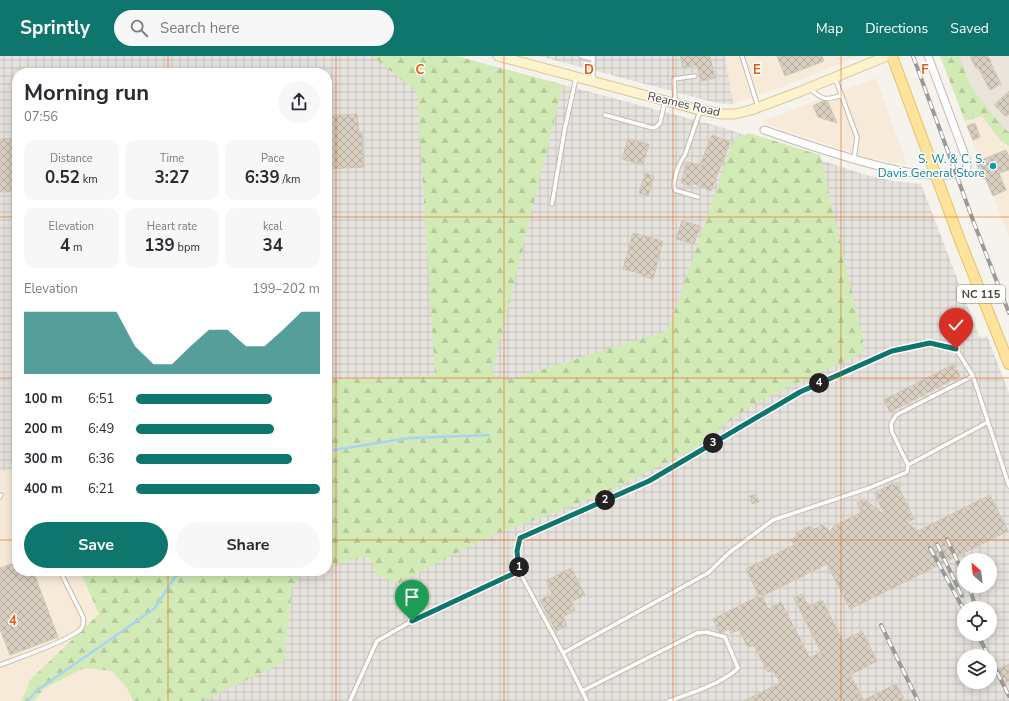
<!DOCTYPE html>
<html lang="en">
<head>
<meta charset="utf-8">
<style>
	body { margin:0; font-family:"Nunito Sans",sans-serif; background:#f7f7f7; color:#2b2b33; height:100vh; display:flex; flex-direction:column; font-size:15px; white-space:nowrap }
	* { box-sizing:border-box; margin:0 }
	p { font-size:13px; color:#7c7c81 }
	.icon { flex:none; width:22px; height:22px; fill:none; stroke:currentColor; stroke-width:2; stroke-linecap:round; stroke-linejoin:round }
	.map { position:relative; flex:1; overflow:hidden }
	.panel { position:absolute; left:12px; top:12px; width:320px; height:508px; display:flex; flex-direction:column; background:#fff; border-radius:16px; box-shadow:0 2px 10px #0003 }
	.panel>* { flex:none }
	.needle { width:26px; rotate:332deg }
	.fabs { position:absolute; left:957px; top:497px; display:grid; gap:8px }
	.fabs a { display:grid; place-items:center; width:40px; height:40px; border-radius:50%; background:#fff; box-shadow:0 2px 10px #0003; font-size:20px }
	.pin { position:absolute; display:grid; place-items:center; width:34px; height:34px; color:#fff; margin:-41px -17px; border-radius:50% 50% 50% 0; rotate:-45deg; box-shadow:0 0 4px #0007 }
	.pin .icon { rotate:45deg }
	.km { position:absolute; width:20px; height:20px; margin:-10px; border-radius:50%; background:#222; color:#fff; font-size:11px; line-height:20px; text-align:center }
	.round { display:grid; place-items:center; flex:none; width:42px; height:42px; border-radius:21px; background:#f7f7f7 }
	.headline { display:flex; align-items:center; justify-content:space-between; height:68px; padding:0 12px }
	h1 { font-size:22px; font-weight:700; line-height:30px }
	.metrics { display:grid; grid-template-columns:repeat(3,1fr); gap:6px; height:68px; padding:4px 12px }
	.metrics div { display:grid; align-content:center; border-radius:10px; background:#f7f7f7; text-align:center }
	.metrics b { font-size:17px; font-weight:700 }
	.metrics small { font-size:11px; font-weight:400 }
	.metrics p { font-size:11px }
	.chart { height:112px; padding:8px 12px }
	.chart p { display:flex; justify-content:space-between }
	.chart svg { width:100%; height:72px; margin-top:4px; fill:#0f766e; opacity:.7 }
	.action { display:flex; gap:8px; margin-top:auto; padding:8px 12px }
	.action a { flex:1; height:46px; border-radius:24px; background:#0f766e; color:#fff; font-size:16px; font-weight:700; line-height:46px; text-align:center }
	.action a+a { background:#f7f7f7; color:#2b2b33 }
	ul { padding:0 12px; list-style:none; font-size:13px }
	li { display:grid; grid-template-columns:64px 48px 1fr; align-items:center; height:30px }
	li i { height:10px; border-radius:5px; background:#0f766e }
	header { display:flex; align-items:center; gap:24px; box-sizing:border-box; height:56px; padding:0 20px; background:#0f766e; color:#fff }
	header strong { font-size:19px }
	nav { display:flex; gap:22px; margin-inline-start:auto; font-size:14px }
	.search { width:280px; height:36px; background:#f7f7f7; display:flex; align-items:center; gap:10px; box-sizing:border-box; padding:0 14px; border-radius:22px; color:#7c7c81; font-size:15px }
	.map>svg:first-child { display:block }
	.residential { fill:#eae5da }
	.commercial { fill:#f7ead8 }
	.industrial { fill:url(#industrial-grid); fill-rule:evenodd }
	.forest { fill:url(#forest-firs) }
	.lines { fill:none; stroke-linecap:round; stroke-linejoin:round }
	.stream { stroke:#a9d4f2; stroke-width:2.5 }
	.building { fill:url(#building-cross-hatch); stroke:#d3c7b4 }
	.service-casing { stroke:#c2bbae; stroke-width:5.5 }
	.minor-casing { stroke:#c2bbae; stroke-width:9 }
	.secondary-casing { stroke:#d6c79b; stroke-width:11 }
	.primary-casing { stroke:#e6c16a; stroke-width:12 }
	.service { stroke:#fff; stroke-width:3.5 }
	.minor { stroke:#fff; stroke-width:7 }
	.secondary { stroke:#fff3cd; stroke-width:9 }
	.primary { stroke:#ffe39c; stroke-width:10 }
	.rail-casing { stroke:#9a9a9a; stroke-width:4 }
	.rail { stroke:#fff; stroke-width:2.5; stroke-dasharray:8; stroke-linecap:butt }
	.route-casing { stroke:#fff; stroke-width:8 }
	.route { stroke:#0f766e; stroke-width:5 }
	.grid { fill:none; stroke:#e8590c; stroke-width:1; stroke-opacity:0.55 }
	.culture-dot { fill:#0f9aa8; stroke:#fff; stroke-width:1.5 }
	.labels { text-anchor:middle; stroke-width:3; stroke-linejoin:round; paint-order:stroke }
	.shield { fill:#fff; stroke:#817c74; stroke-width:1 }
	.shield-label { font-size:11px; font-weight:bold; fill:#4b4439 }
	.street-label { font-size:12px; fill:#4b4439; stroke:#fff }
	.culture-label { font-size:12px; fill:#0d838f; stroke:#fff; text-anchor:end }
	.grid-label { font-size:13px; text-anchor:middle; font-weight:bold; fill:#e8590c; stroke:#fff; stroke-width:3; stroke-linejoin:round; paint-order:stroke }
</style>
</head>
<body>
<header>
<strong>Sprintly</strong>
<div class="search"><svg class="icon" aria-label="search" viewBox="0 0 24 24"><circle cx="10" cy="10" r="6"/><path d="M15 15l6 6"/></svg>Search here</div>
<nav><a>Map</a><a>Directions</a><a>Saved</a></nav>
</header>
<div class="map">
<svg width="1009" height="645" viewBox="0 0 1009 645">
	<defs>
		<pattern id="industrial-grid" width="8" height="8" patternUnits="userSpaceOnUse"><rect width="8" height="8" fill="#e6e2dd"/><path d="M0 4h8M4 0v8" fill="none" stroke="#c7c3be"/></pattern>
		<pattern id="forest-firs" width="22" height="20" patternUnits="userSpaceOnUse"><rect width="22" height="20" fill="#d2eab5"/><path d="M5 1l3.5 6h-7zM16 11l3.5 6h-7z" fill="#b6ca9c"/></pattern>
		<pattern id="building-cross-hatch" width="8" height="8" patternUnits="userSpaceOnUse"><rect width="8" height="8" fill="#d8cfc1"/><path d="M0 0l8 8M0 8l8-8" fill="none" stroke="#b1aa9e"/></pattern>
	</defs>
	<rect width="100%" height="100%" fill="#f6f3ec"/>
	<path class="residential" d="M940,0H1009V90L982,60L965,65Z"/>
	<path class="commercial" d="M725,0H859L767,37L733,48Z
		M876,22L907,109L869,102L760,66Z
		M982,59L1001,85L1009,90V182L965,66Z
		M17,414V515H83L145,645H0V415Z"/>
	<path class="industrial" d="M0,0H456L721,71L866,119L893,125L921,128L980,282L987,280L1009,337V645H145L83,515H327V17H17V414L0,415ZM964,504H990V530H964ZM964,552H990V578H964ZM964,600H990V626H964Z
		M539,0H725L733,48L717,47Z"/>
	<path class="forest" d="M372,0H456L563,29L492,317L505,325L666,275L671,265L734,83L749,77L820,99L862,279L864,296L757,346L732,363L695,392L609,435L480,485L399,527L377,520L369,500L327,511V324L435,319L417,36Z
		M940,0H959L971,31L1003,72L1009,76V90L1001,85L982,60L965,65Z
		M80,515H309L304,516L292,531L284,606L203,645H133L127,632L112,615L84,612L45,632L34,645H21L31,623L99,558Z"/>
	<g class="lines">
		<path class="stream" d="M327,395L409,382L489,379
			M28,645L36,635L154,553L179,515"/>
	</g>
	<path class="building" d="M680,0H710L715,22L701,25L697,9L683,12Z
		M777,0H822L824,5L785,20Z
		M970,0H988L991,6H990L1001,28L990,34L978,11L976,13Z
		M1009,35V58L1006,61L994,49Z
		M823,45L828,46L837,67L818,61L813,50Z
		M357,58L359,77H362L364,111L327,113V60Z
		M975,67L980,81L973,84L967,70Z
		M712,79L730,86L711,135L692,127L691,130L681,127L687,106L700,109Z
		M17,82V135L0,136V83Z
		M628,83L649,88L643,109L622,103Z
		M1006,94L1009,101V114L999,117L1006,134L993,140L985,122L982,123L976,106Z
		M645,117L654,120L648,140L639,137Z
		M682,165L700,170L694,188L676,183Z
		M633,177L663,185L653,223L642,220V218L623,213Z
		M954,308L960,320L890,356L884,344Z
		M896,426L914,463L907,467L918,475L990,439L1008,475L850,553L827,508L762,540L768,553L781,546L810,602L821,596L794,542L802,538L809,550L822,544L843,585L862,575L877,605L850,619L864,644L896,628L905,645H744L780,627L773,614L768,616L754,590L748,591L739,574L731,577L729,573L721,577L719,576L713,563L759,540L746,513L794,489L791,483L798,480L796,477L810,470L815,473L822,469L830,475L834,470L862,456L857,447L864,443L885,459L874,437Z
		M756,438L759,446L752,448L750,440Z
		M17,506V515H33L58,581L10,599L0,573V512Z
		M571,512L585,539L571,546L575,554L563,561L567,570L556,575L540,544L552,538L546,525Z
		M1009,608V625L1004,627L997,614Z"/>
	<g class="lines">
		<g class="service-casing">
			<path id="service" d="M581,0L593,3
				M742,0L758,51
				M835,22L857,81L854,103
				M593,24V0
				M810,33C823,44 825,45 842,39
				M675,46L674,23L695,20
				M605,59L653,72L656,71L660,67L665,45
				M698,141L675,134C671,127 680,105 685,99L700,55
				M552,148L565,72L576,22
				M908,409L988,366
				M0,441L1,439
				M563,597L519,515L517,495L520,482L649,425L800,336L892,295L929,287L956,293L973,320
				M0,609C16,603 71,584 81,573C84,569 84,565 83,561L60,515
				M582,635L563,597L708,517L730,496L773,464L869,432L907,416L908,409L892,376L891,368L896,359L973,320L1009,430
				M350,645L377,585L412,565L519,515
				M587,645L582,635L697,577L706,576L725,581L738,612C724,627 689,638 669,645"/>
		</g>
		<g class="minor-casing">
			<path id="minor" d="M764,74C798,85 941,139 967,112V105L928,0"/>
		</g>
		<g class="secondary-casing">
			<path id="secondary" d="M498,0L696,53L722,58H735L751,54L799,36L887,0"/>
		</g>
		<g class="primary-casing">
			<path id="primary" d="M892,0L959,182L1009,308"/>
		</g>
		<use href="#service" class="service"/>
		<use href="#minor" class="minor"/>
		<use href="#secondary" class="secondary"/>
		<use href="#primary" class="primary"/>
		<g class="rail-casing">
			<path id="rail" d="M913,0L974,167L1009,257
				M947,483L964,519
				M937,488L962,540
				M930,492L964,554
				M969,530L976,552
				M881,569L918,645
				M977,578L989,600
				M990,602L1009,640"/>
		</g>
		<use href="#rail" class="rail"/>
	</g>
	<g class="lines">
		<g class="route-casing">
			<path id="route" d="M412,565L519,515L517,495L520,482L649,425L800,336L892,295L930,287L956,293"/>
		</g>
		<use href="#route" class="route"/>
	</g>
	<path class="grid" d="M168,0V17M336,0V645M504,0V645M673,0V645M841,0V645M0,161H17M327,161H1009M0,322H17M327,322H1009M0,484H17M327,484H1009M168,515V645"/>
	<circle class="culture-dot" cx="993" cy="110" r="4"/>
	<g class="labels">
		<rect class="shield" x="957" y="229" width="48" height="18" rx="3"/>
		<g class="shield-label">
			<text x="981" y="242">NC 115</text>
		</g>
		<g class="street-label">
			<text transform="translate(684 48) rotate(13)" y="4">Reames Road</text>
		</g>
		<g class="culture-label">
			<text x="985" y="107">S. W. &amp; C. S.<tspan x="985" dy="14">Davis General Store</tspan></text>
		</g>
	</g>
	<g class="grid-label">
		<text x="420" y="18">C</text>
		<text x="589" y="18">D</text>
		<text x="757" y="18">E</text>
		<text x="925" y="18">F</text>
		<text x="13" y="569">4</text>
	</g>
</svg>
<div class="fabs">
<a><svg class="needle" viewBox="-14 -14 28 28"><path d="M0-13l5 13h-10z" fill="#e53935"/><path d="M0 13l5-13h-10z" fill="#7c7c81"/></svg></a>
<a><svg class="icon" aria-label="locate" viewBox="0 0 24 24"><circle cx="12" cy="12" r="6"/><path d="M12 2v4M12 18v4M2 12h4M18 12h4"/></svg></a>
<a><svg class="icon" aria-label="layers" viewBox="0 0 24 24"><path d="M12 4l9 5-9 5-9-5zM3 14l9 5 9-5"/></svg></a>
</div>
<div class="pin" style="left:412px;top:565px;background:#1e9e55"><svg class="icon" aria-label="arrive" viewBox="0 0 24 24"><path d="M6 21V4h12l-3 4 3 4H6"/></svg></div>
<div class="pin" style="left:956px;top:293px;background:#d93025"><svg class="icon" aria-label="check" viewBox="0 0 24 24"><path d="M5 12l5 5 9-10"/></svg></div>
<b class="km" style="left:519px;top:511px">1</b>
<b class="km" style="left:605px;top:444px">2</b>
<b class="km" style="left:713px;top:387px">3</b>
<b class="km" style="left:819px;top:327px">4</b>
<section class="panel">
<div class="headline"><div><h1>Morning run</h1><p>07:56</p></div><a class="round"><svg class="icon" aria-label="share" viewBox="0 0 24 24"><path d="M12 15V3M7 8l5-5 5 5M5 13v7h14v-7"/></svg></a></div>
<div class="metrics">
<div><p>Distance</p><b>0.52<small> km</small></b></div>
<div><p>Time</p><b>3:27</b></div>
<div><p>Pace</p><b>6:39<small> /km</small></b></div>
</div>
<div class="metrics">
<div><p>Elevation</p><b>4<small> m</small></b></div>
<div><p>Heart rate</p><b>139<small> bpm</small></b></div>
<div><p>kcal</p><b>34</b></div>
</div>
<div class="chart"><p><span>Elevation</span>199–202 m</p>
<svg viewBox="0 0 160 44" preserveAspectRatio="none"><path d="M0 44V6L10 6L20 6L30 6L40 6L50 6L60 27L70 38L80 38L90 27L100 17L110 17L120 27L130 27L140 17L150 6L160 6V44z"/></svg>
</div>
<ul>
<li><b>100 m</b>6:51<i style="width:74%"></i></li>
<li><b>200 m</b>6:49<i style="width:75%"></i></li>
<li><b>300 m</b>6:36<i style="width:85%"></i></li>
<li><b>400 m</b>6:21<i style="width:100%"></i></li>
</ul>
<div class="action"><a>Save</a><a>Share</a></div>
</section>
</div>
</body>
</html>
